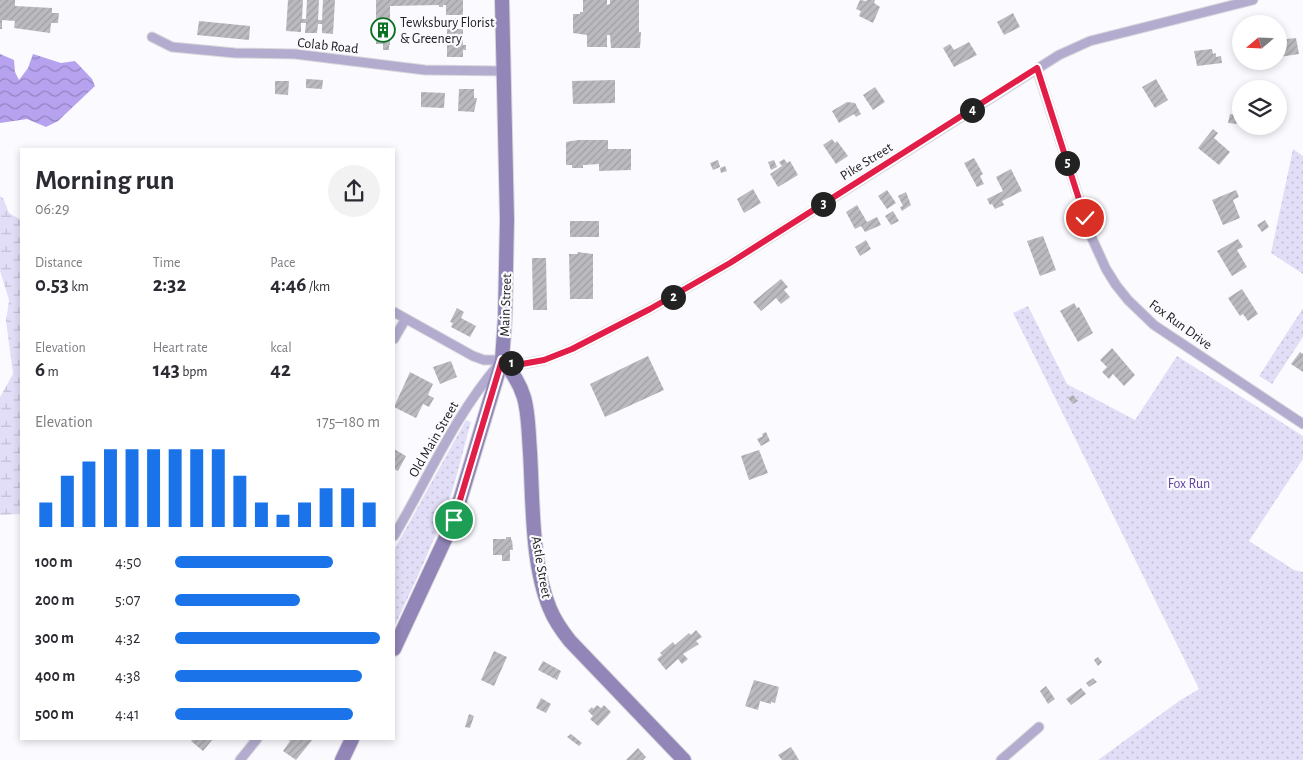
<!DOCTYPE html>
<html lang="en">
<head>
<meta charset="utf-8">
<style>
	body { margin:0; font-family:"Alegreya Sans",sans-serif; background:#f2f2f3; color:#2b2b33; height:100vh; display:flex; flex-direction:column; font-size:19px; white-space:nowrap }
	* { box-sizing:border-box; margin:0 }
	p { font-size:16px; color:#7c7c81 }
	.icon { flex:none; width:28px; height:28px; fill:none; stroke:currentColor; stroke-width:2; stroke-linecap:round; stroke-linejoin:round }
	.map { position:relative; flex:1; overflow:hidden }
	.side { position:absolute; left:20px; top:148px; width:375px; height:592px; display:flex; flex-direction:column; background:#fff; border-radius:0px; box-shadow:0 2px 8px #0003 }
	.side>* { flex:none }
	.needle { width:32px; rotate:251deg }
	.buttons { position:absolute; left:1232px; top:15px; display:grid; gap:10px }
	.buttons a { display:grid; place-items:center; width:55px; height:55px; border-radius:50%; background:#fff; box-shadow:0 2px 8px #0003; font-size:25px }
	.pin { position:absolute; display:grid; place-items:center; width:42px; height:42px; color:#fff; margin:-21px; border:2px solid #fff; border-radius:50%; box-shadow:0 1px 5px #0007 }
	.km { position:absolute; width:25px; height:25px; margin:-12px; border-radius:50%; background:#222; color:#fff; font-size:14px; line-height:25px; text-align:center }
	.round { display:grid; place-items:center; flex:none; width:52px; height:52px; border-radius:26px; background:#f2f2f3 }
	.headline { display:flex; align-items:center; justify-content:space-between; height:85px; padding:0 15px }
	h1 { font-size:28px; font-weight:700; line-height:38px }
	.metrics { display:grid; grid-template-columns:repeat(3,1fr); gap:8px; height:85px; padding:5px 15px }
	.metrics div { display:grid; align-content:center }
	.metrics b { font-size:21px; font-weight:700 }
	.metrics small { font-size:14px; font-weight:400 }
	.metrics p { font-size:14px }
	.chart { height:140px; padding:10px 15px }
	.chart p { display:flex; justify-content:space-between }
	.chart svg { width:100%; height:90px; margin-top:5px; stroke:#1a73e8; stroke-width:6 }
	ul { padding:0 15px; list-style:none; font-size:16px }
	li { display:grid; grid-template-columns:80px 60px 1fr; align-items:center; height:38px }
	li i { height:12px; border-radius:6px; background:#1a73e8 }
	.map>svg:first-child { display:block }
	.wetland { fill:url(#wetland-marsh) }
	.park { fill:url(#park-dots) }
	.water { fill:url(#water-waves) }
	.building { fill:url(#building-hatch) }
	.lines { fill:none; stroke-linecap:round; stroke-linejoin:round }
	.street-casing { stroke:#d8d8dc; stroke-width:11 }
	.secondary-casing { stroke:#d8d8dc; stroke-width:16 }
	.street { stroke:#b4accf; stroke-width:9 }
	.secondary { stroke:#9285b8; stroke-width:14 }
	.route-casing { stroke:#fff; stroke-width:10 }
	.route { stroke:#e11d48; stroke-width:6 }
	.labels { text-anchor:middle; stroke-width:4.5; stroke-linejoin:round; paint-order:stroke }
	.poi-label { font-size:14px; fill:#212122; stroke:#fbfbff; text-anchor:start }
	.street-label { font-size:14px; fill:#212122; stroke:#fbfbff }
	.park-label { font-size:14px; fill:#60429b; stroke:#fbfbff }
</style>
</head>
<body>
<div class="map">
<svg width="1303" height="760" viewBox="0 0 1303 760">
	<defs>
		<pattern id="wetland-marsh" width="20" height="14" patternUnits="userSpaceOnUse" patternTransform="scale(1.25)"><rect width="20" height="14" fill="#e3def7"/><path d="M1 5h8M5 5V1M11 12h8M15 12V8" fill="none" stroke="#c2bed3"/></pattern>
		<pattern id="park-dots" width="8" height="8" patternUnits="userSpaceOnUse" patternTransform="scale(1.25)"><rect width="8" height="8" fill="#e3def7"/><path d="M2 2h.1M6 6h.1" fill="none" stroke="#c2bed3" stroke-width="1.8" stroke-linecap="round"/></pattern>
		<pattern id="water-waves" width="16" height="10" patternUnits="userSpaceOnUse" patternTransform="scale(1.25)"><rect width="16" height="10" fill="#b6a2ef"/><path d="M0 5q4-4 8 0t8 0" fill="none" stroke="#9484c1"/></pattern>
		<pattern id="building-hatch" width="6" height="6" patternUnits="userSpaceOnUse" patternTransform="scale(1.25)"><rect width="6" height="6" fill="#bbbabf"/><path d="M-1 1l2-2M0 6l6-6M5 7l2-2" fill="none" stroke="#a0a0a4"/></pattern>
	</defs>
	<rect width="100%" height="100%" fill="#fbfbff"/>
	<path class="wetland" d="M0,196L3,198L9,213L21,220V514L0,515V397L13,374L6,321L9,300L0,271Z"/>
	<path class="park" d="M1293,149L1303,156V274L1271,253Z
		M1028,306L1067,384L1135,420L1177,356L1303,436V459L1249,541L1294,570L1303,572V760H1098L1179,701L1199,689L1013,313Z
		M1303,308V337L1272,384L1259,376Z
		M466,420L471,422C465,443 460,464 454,485C438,534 416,581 394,627V550Z"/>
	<path class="water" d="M0,54L14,60L15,72L19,80L28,68L33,54L61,63L75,61L92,79L95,86L58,121L46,127L27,119L0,123Z"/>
	<path class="building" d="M0,0H15V6L52,8V13H59L58,23H51L50,33L14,28L15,21L2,20V29H0Z
		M288,0H303L302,19H306L307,0H319L318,20H322L323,0H335L333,34L322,33V24H318L317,33H305L306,23H301V32L286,31Z
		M376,0H463V15H446V5H443V7H439V5L390,6V45H389V50H383V44H376Z
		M583,0H607V5L610,4V0H639V32H641L640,48H611L610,35H607V47H587V35L573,33V14H580V12H583Z
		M860,0L866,1L867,0H875L874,3L880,7L873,23L859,16L861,11L856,9Z
		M1013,13L1020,27L1004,35L997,22Z
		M447,18H459L457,29H463V45H466V50H463V57H447Z
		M199,21L250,26L249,40L197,35Z
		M1296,38L1299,54L1279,57V40Z
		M969,42L977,55L954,67L943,48L950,44L954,50Z
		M1212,49L1213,54L1216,53V57L1221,56L1222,63L1197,66L1194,51Z
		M306,79L323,80L322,89L306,88Z
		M1156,79L1168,100L1155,108L1142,87Z
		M615,80V103L573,104L572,81Z
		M275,81H289L288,95L275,94Z
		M875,87L885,102L873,110L863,95Z
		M459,89H474V98H477L474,112L458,111Z
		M421,92L445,93L444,108L421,107Z
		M847,102L855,103L861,114L856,117L854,114L839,123L832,111Z
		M1230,114L1239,115L1238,124L1228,123Z
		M1213,129L1218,133L1214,138L1230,152L1219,165L1198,148Z
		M832,139L835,143L837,141L848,156L836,164L823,145Z
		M578,140H608V149H631V170L599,171V164L583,165V168H572V165H566V142Z
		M974,158L983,174L980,176L984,184L977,187L964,163Z
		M784,159L787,163L790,161L798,175L778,187L770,174L782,166L779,162Z
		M718,160L720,167L713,170L710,163Z
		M774,160L777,167L771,170L768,162Z
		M725,166L727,171L721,173L720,168Z
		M1011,169L1022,191L1002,201L1004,205L995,209L992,204L990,205L987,199L1003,191L996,177Z
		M753,189L761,203L744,213L737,199Z
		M887,190L896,203L887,209L878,196Z
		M1236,190L1239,197L1233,200L1240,218L1223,225L1212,200Z
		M906,192L911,205L902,211L900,207L903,206L898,196Z
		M857,205L867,222L877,217L881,225L865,232L861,226L855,229L846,212Z
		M893,211L899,221L891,225L885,216Z
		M1265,220L1269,227L1262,232L1257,225Z
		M570,221H599V237H570Z
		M1043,236L1056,270L1040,276L1027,241Z
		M1238,239L1243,247L1237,250L1247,267L1232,276L1217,251Z
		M866,240L871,249L860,256L855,247Z
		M577,252L593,254V299H570L569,254H578Z
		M532,258H546L547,310H533Z
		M781,279L788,287L784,290L790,297L781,304L776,298L761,311L753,302Z
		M1242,289L1258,314L1248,321L1243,314L1240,316L1228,298Z
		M1074,303L1077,308L1079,307L1093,333L1078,342L1060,311Z
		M457,308L464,312L461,318L476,326L470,337L451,327L453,323L450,322Z
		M1112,348L1135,375L1124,386L1113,374L1109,379L1102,372L1107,367L1100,360Z
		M1300,352L1303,354V372L1291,364Z
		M648,356L664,390L605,417L590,384Z
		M451,361L457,377L440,384L433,367Z
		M410,372L433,384L428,395L434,398L429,407L423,404L416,418L394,407Z
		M1073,395L1078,401L1073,404L1068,398Z
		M766,432L770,441L761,446L757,439L763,436L762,434Z
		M394,449L406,456L398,471L394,469Z
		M759,450L768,473L749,480L741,456Z
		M506,537H511V540H512L513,550H510V561H502V555H493V539H506Z
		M696,630L702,637L696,641L699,644L683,654L688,659L682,664L678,659L666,670L657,659L662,655L660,653L673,642L675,645L689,633L691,635Z
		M494,651L507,657L494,686L481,680Z
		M1098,657L1102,662L1098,666L1094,660Z
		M543,661L561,671L557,680L538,670Z
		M1093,678L1097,682L1089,687L1086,683Z
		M754,680L779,687L775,703L771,702V704L760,701L758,710L745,706Z
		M1046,686L1055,699L1048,704L1040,691Z
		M1081,688L1086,694L1071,705L1066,699Z
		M541,698L551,704L546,713L536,708Z
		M597,705L601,708L604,705L611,712L598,726L590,719L593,716L588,711L592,707L593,709Z
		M469,714L474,716L470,728L465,727Z
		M571,734L582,743L579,746L567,737Z
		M193,739H213L203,751L191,741Z
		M287,739H313L296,760L283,751L290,741Z
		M791,747L799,760H782L778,755Z
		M638,748L646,757L643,760H626Z"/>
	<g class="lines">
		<g class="street-casing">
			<path id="street" d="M152,37L172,47L235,53L295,54L425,70L503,71
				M1037,69L1091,236L1106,269L1116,285L1128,300L1154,325L1303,424
				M394,312L473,356L484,360H502L522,364L544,360L572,349L650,309L730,263L1059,55L1090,41L1253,0
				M394,339L405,320
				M394,536C428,478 455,415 499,364
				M240,760L257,739
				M1001,760L1039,727"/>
		</g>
		<g class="secondary-casing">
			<path id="secondary" d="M502,360C530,392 527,412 530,452C533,500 531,564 550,609C555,621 562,631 570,641L684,760
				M394,649L454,520L502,360L505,318L507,219L502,0
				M342,760L352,739"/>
		</g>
		<use href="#street" class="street"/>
		<use href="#secondary" class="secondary"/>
	</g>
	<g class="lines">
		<g class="route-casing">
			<path id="route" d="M454,520L502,360L522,364L544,360L572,349L650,309L730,263L1037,68L1085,218"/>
		</g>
		<use href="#route" class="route"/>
	</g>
	<defs>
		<g id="building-ring" transform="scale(1.25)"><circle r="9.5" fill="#fbfbff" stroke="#077021" stroke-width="1.5"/><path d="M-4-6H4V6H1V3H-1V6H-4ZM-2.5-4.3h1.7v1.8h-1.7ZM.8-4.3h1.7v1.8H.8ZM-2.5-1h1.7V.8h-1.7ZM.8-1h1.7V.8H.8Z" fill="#077021"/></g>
	</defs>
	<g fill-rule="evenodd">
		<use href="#building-ring" x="383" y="30"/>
	</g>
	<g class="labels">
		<g class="poi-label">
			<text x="400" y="27">Tewksbury Florist<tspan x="400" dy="16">&amp; Greenery</tspan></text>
		</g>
		<g class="street-label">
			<text transform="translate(328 45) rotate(6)" y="5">Colab Road</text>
			<text transform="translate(866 161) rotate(-32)" y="5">Pike Street</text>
			<text transform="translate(505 305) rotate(-88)" y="5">Main Street</text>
			<text transform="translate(1181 324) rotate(36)" y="5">Fox Run Drive</text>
			<text transform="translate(433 439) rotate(-60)" y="5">Old Main Street</text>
			<text transform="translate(542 567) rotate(80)" y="5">Astle Street</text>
		</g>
		<g class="park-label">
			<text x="1189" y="488">Fox Run</text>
		</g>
	</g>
</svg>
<div class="buttons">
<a><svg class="needle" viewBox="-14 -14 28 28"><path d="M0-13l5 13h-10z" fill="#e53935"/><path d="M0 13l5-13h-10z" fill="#7c7c81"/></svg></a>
<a><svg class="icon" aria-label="layers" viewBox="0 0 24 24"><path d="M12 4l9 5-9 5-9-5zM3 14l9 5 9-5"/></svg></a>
</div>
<div class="pin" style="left:454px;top:520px;background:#1e9e55"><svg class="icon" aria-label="arrive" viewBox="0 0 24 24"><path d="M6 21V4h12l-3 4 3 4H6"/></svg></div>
<div class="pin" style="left:1085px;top:218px;background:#d93025"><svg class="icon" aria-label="check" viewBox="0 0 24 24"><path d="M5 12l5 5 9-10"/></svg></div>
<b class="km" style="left:511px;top:363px">1</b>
<b class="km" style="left:673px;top:297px">2</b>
<b class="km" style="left:823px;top:204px">3</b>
<b class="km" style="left:972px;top:110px">4</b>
<b class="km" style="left:1067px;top:163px">5</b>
<section class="side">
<div class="headline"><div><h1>Morning run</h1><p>06:29</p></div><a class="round"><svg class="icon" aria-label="share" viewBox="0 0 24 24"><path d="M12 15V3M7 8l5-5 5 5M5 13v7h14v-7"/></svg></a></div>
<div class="metrics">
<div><p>Distance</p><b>0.53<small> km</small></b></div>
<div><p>Time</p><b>2:32</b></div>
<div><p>Pace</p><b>4:46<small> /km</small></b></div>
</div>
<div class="metrics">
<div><p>Elevation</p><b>6<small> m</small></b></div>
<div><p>Heart rate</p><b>143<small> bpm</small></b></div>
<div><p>kcal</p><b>42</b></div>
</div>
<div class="chart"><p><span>Elevation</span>175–180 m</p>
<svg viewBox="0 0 160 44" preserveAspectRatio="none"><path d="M5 44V32M15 44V19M25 44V12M35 44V6M45 44V6M55 44V6M65 44V6M75 44V6M85 44V6M95 44V19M105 44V32M115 44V38M125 44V32M135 44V25M145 44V25M155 44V32"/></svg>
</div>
<ul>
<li><b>100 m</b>4:50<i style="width:77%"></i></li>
<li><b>200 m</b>5:07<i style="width:61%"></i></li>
<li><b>300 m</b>4:32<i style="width:100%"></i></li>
<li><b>400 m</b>4:38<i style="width:91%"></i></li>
<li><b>500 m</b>4:41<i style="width:87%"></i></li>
</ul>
</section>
</div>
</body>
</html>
